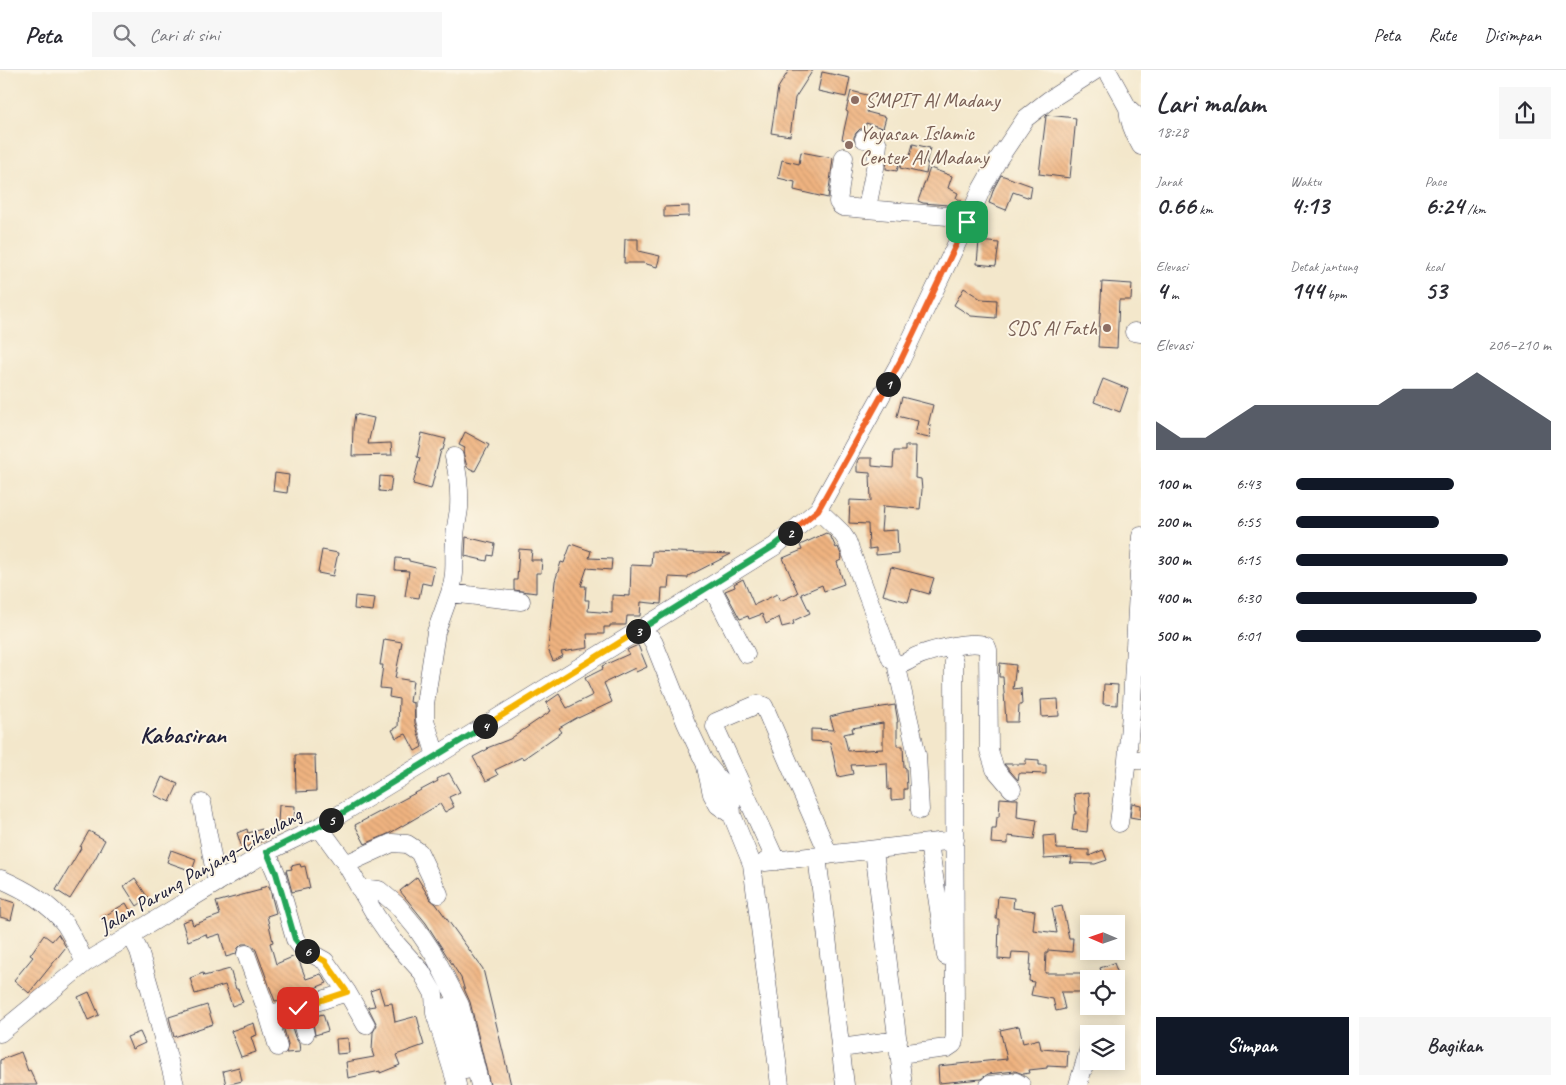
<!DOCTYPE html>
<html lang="id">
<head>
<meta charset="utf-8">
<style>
	body { margin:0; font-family:Caveat,sans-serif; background:#f7f7f7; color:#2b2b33; height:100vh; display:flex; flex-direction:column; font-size:19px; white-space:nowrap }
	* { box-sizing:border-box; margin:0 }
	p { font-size:16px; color:#7c7c81 }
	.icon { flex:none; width:28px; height:28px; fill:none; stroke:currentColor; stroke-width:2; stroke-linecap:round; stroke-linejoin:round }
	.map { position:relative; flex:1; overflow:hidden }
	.panel { display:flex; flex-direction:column; background:#fff; width:425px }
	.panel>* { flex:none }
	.needle { width:32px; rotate:272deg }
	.tools { position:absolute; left:1080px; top:845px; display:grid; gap:10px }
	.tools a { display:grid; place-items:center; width:45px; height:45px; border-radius:0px; background:#fff; box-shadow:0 2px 12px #0003; font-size:25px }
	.pin { position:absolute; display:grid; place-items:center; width:42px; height:42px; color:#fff; margin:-21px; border-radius:10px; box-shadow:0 2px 8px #0006 }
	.km { position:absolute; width:25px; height:25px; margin:-12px; border-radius:50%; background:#222; color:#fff; font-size:14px; line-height:25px; text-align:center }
	.round { display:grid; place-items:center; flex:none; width:52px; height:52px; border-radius:0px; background:#f7f7f7 }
	.overview { display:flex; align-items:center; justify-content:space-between; height:85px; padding:0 15px }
	h1 { font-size:28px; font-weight:700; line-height:38px }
	.stats { display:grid; grid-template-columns:repeat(3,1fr); gap:8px; height:85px; padding:5px 15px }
	.stats div { display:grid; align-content:center }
	.stats b { font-size:25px; font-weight:700 }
	.stats small { font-size:14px; font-weight:400 }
	.stats p { font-size:14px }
	.chart { height:140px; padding:10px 15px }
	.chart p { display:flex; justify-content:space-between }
	.chart svg { width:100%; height:90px; margin-top:5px; fill:#111827; opacity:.7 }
	.primary-button { display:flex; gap:10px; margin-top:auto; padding:10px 15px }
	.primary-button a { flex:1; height:58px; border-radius:0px; background:#111827; color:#fff; font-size:20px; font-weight:700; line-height:58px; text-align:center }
	.primary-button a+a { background:#f7f7f7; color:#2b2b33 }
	ul { padding:0 15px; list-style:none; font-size:16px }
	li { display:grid; grid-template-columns:80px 60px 1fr; align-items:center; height:38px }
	li i { height:12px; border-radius:6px; background:#111827 }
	header { display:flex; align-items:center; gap:30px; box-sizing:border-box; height:70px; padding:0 25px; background:#fff; border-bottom:1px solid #e1e1e2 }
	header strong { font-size:24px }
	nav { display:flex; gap:28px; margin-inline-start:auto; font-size:18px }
	.search { width:350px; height:45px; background:#f7f7f7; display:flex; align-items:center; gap:12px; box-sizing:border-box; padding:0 18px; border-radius:0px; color:#7c7c81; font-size:19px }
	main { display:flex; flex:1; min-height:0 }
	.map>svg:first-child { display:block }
	.building { fill:url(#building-back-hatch); fill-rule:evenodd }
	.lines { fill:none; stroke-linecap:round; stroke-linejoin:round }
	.minor-casing { stroke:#414051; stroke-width:19 }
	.minor { stroke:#fff; stroke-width:18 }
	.split-1-casing { stroke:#fff; stroke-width:10 }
	.split-2-casing { stroke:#fff; stroke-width:10 }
	.split-3-casing { stroke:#fff; stroke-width:10 }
	.split-4-casing { stroke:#fff; stroke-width:10 }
	.split-5-casing { stroke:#fff; stroke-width:10 }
	.split-6-casing { stroke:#fff; stroke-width:10 }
	.split-7-casing { stroke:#fff; stroke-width:10 }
	.split-1 { stroke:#f0652b; stroke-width:6 }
	.split-2 { stroke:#f0652b; stroke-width:6 }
	.split-3 { stroke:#22a559; stroke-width:6 }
	.split-4 { stroke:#f5b400; stroke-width:6 }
	.split-5 { stroke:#22a559; stroke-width:6 }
	.split-6 { stroke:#22a559; stroke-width:6 }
	.split-7 { stroke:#f5b400; stroke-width:6 }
	.education-dot { fill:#8d6e63; stroke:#fcf5e5; stroke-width:2 }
	.labels { text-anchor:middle; stroke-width:4; stroke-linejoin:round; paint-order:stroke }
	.education-label { font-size:21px; fill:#785e54; stroke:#fcf5e5; text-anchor:start }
	.street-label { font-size:21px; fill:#22223b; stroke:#fcf5e5 }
	.quarter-label { font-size:24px; font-weight:bold; fill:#22223b; stroke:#fcf5e5 }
</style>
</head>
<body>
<header>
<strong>Peta</strong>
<div class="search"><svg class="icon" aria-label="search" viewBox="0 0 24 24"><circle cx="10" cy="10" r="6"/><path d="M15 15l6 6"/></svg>Cari di sini</div>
<nav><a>Peta</a><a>Rute</a><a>Disimpan</a></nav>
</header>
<main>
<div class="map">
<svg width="1141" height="1015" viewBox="0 0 1141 1015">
	<defs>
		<pattern id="building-back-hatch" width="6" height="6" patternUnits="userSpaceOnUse" patternTransform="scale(1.25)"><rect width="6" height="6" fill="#efb380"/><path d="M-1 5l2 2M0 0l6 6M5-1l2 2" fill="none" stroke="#cd9a70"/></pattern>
	</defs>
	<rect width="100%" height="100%" fill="#fcf5e5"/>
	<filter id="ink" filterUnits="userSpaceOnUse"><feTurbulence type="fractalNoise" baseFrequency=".02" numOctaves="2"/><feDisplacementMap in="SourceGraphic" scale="10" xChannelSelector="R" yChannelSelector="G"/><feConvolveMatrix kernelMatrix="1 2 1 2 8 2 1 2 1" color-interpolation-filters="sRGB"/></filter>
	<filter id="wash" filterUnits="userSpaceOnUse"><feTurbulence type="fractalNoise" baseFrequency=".0096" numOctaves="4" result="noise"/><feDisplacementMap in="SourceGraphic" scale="20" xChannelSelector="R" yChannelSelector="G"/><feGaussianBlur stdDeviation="1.12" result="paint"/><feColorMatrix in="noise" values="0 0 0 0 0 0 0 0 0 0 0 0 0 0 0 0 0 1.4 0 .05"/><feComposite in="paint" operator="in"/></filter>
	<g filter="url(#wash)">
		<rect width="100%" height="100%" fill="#f3e7cb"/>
		<g id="blocks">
			<path class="building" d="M789,0H813L795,28L790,66L771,63L778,18Z
				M822,2L850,8L846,27L818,21Z
				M851,21L871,26L867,42L886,47L883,58L866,53L865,59H860L856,63L854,67V72L842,69L848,42L846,41Z
				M1047,45L1076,48L1070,108L1039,104L1046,46Z
				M913,74L930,78L926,93H928L926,104L900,98L903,87L909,89Z
				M801,82L833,88L828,128L794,120L795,112L778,108L782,90L799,94Z
				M887,87L900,90L897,101L886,99Z
				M930,98L952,106L948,118L958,123L956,128L962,131L959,138L948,135L923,133L918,131Z
				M1001,105L1032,116L1030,128L1013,122L1006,140L989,133L994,118Z
				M689,136V146L664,147V137Z
				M625,169H638V181L660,186L657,197L643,193H624Z
				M979,171L999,173L996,196L977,194Z
				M1102,212L1132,214L1131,230H1119L1117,278L1098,277Z
				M964,218L981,229L997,230L996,248L971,246L954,235Z
				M1103,309L1128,319L1120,342L1094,332Z
				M902,327L933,335L928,355L931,356L929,368L915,365L918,351L897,346Z
				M355,344L374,348L368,374L391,373L392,385L352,386L353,358Z
				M465,362L489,375L475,401L467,397L463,382L465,378L459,375Z
				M422,363L446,369L443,380H441L431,419L413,414L420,388L417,387Z
				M905,376H916L915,408L921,409L922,420L920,439L883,436L881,461L897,460L898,483L876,485V478L869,479L868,454L849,453L850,430L871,431L870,403L857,402V392L859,388H872V396L893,398L894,381H905Z
				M275,403L289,405L287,423L273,421Z
				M380,406L392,407L390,422L379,421Z
				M826,463L831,467L836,478L838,477L842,487L841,490L837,492L844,514L824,521L822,515L801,524L810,543L793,551L794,554L782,557L779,547L766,554L762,544L749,549L748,546L740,549L725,521L735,517L734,514L743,509L754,535L777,524L780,531L798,523L783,488L802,480L800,475Z
				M466,467L495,474L493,486L488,485L487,491L465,486Z
				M571,474L591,481L589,488L612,489L611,500L587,498L581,516H586L585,530H589L588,541L612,543V525L630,526L631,495L651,496L652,481L731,484L688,506V508L669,507L668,518H662L661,534L641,532L640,546H627L626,555H610V557H604V564H587L588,578L561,582L563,586L553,591L548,579L555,511L561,492L564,493Z
				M519,479L532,480L531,490H542L541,503H536V523L514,520V510H517Z
				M322,480L338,483L333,506L318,503Z
				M396,488L409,489V491L435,497L431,515L422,513L419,528L405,526L409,501L395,500Z
				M891,497L934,508L929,524L912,519L908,532L883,525Z
				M355,526L375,528L373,541L354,539Z
				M384,569L402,572L395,608L413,611L410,632L414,633L415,653L422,677L415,681L406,664L396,668L392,660L398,657L399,629L389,627L390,619L380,618L383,595H380Z
				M638,575L647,597L636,602L635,598L604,613L612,632L578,648V647L559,658L562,662L523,689L522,687L495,700L498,705L486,711L473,687L488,679L487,678L510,669L551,641L546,633L559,624L567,638L593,625L585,608L603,599L602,596L629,584L627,580Z
				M1000,593L1016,595L1013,619L1021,618L1022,635H1019L1018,652H1006L1003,607H999Z
				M1104,614L1118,615L1117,635L1103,634Z
				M1058,629L1059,646L1042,647L1041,630Z
				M895,635L898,652H897V676H903L904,697L906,698L907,719H904V729L891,730V719L888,720L887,693L851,695L853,704L838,707L830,672L811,671V659L834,660L830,647L845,643ZM883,653V679L848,681L844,664L853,662L852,658Z
				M295,685H315L316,721L296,722Z
				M1026,689L1039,690V695H1046V704L1021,703L1019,704L1018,710L1004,694H1026Z
				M449,703L460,722L449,727L454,737L445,742L440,734L390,763L365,774L355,755L438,711L437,709Z
				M162,707L178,714L170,732L154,725Z
				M1089,722L1090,736L1089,737L1087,762L1072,760L1074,744H1076L1074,724Z
				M1000,728L1013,729H1018L1017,747L1037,750L1034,769L1008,766V774L991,773L992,759H996L997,747H999Z
				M1132,733L1141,735V749L1130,747Z
				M279,735L295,736L294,753H278Z
				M247,759L248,763L262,759L266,770L242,778L237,763Z
				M89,761L105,770L95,789L70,829L56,820L81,778L80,777Z
				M1056,765L1057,779L1089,780V786L1103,780L1107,790L1095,794L1070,793H1071L1072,787L1044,789L1043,766Z
				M171,780L196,789L192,801L167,792Z
				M300,794L301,797L305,796L310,818L292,822L286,800L292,799L291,796Z
				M417,807L430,829L436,834L483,899L511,1015H490L470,932L465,921L461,908L426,853L400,821Z
				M135,808L148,828L137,836L124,816Z
				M269,816L276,843L267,846L273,872L270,873L276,894L295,886L298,888L306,909L321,904L327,913L293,927L275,931L256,880L253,876L248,874H242L238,878L236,884L226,887L220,864L207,868L206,864L188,871L182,852L191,849L193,855L220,845L216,832L261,820L260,818Z
				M998,826L1014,828L1013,838L1035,841L1033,860L1057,863L1052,838L1062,836L1069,868H1073L1072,882L1048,880V883H1046L1045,903H1081L1082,922H1061L1065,939L1056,941L1053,929L1031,925L1034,912L1029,911L1031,883L1012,882L1011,890L998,889L999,849H996Z
				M0,828L15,833L11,850L0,847Z
				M126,833L134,847L109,862L101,848Z
				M58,864L66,877L29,923L14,910L33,887L30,885L44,865L52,871Z
				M1114,893L1120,909H1104L1100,898Z
				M230,899L236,919H238L243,932L232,936L225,915L195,924L190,908L203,903L204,906Z
				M379,918L384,934L392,933L395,952L417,946L420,958H419L424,975L396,985L400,995L380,1003V1001L348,1008L346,992L374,987L372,981L373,962L377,955L368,937L375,936L370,921Z
				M89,922L99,945L88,950L78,927Z
				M207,935L213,954L174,967L169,947Z
				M323,944L328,961L315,965L312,947Z
				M290,951L295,967L299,973L300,982L286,983L288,974L282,952Z
				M254,953L257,965L251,967L256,982L241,987L231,961Z
				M1019,956L1023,973L1039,969L1041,979L1068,981L1067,997L1047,996V998L1029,1000L1030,1003L1023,1004L1015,1001L988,1004L981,1009L939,1013L938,996L1007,989L1000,960Z
				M140,962L145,973L132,979L127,967Z
				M348,968L349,983L337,984L336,969Z
				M21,982L28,1001L30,1000L37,1015H0V990Z
				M239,997L242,1011L226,1015L223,1001Z"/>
		</g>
	</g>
	<g filter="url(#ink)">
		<use href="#blocks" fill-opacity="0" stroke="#414051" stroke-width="1"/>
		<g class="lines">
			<g class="minor-casing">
				<path id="minor" d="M1107,0L1128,38L1141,50
					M1128,38C1129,53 1134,64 1141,76
					M864,69L876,71L878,74L876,93L867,138
					M844,87L838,132L840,135L843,137L947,146L967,152
					M1134,262L1141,263
					M454,387C458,404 460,420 459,438C458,448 455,458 455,469C453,490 457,501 450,523L521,531
					M818,440L841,462L847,471L891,589C894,592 897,594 901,594C906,593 911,589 915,587C928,581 971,570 983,575C987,576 987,576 988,580L989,680L995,699L1012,719
					M1141,466L1132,632L1127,690H1141
					M711,516L746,584
					M644,557L654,573L686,653L704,691L726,718L731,729L732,745L752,794L780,1015
					M896,593L917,685L920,740
					M436,686L425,650V634L436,562L450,523
					M706,697L712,724L718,735L732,745
					M202,733L217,813
					M1119,753L1127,690
					M319,757L346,794L376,846L392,869L421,901L434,924L435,943L457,1015
					M929,773L946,886
					M874,780L903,1015
					M267,782L276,803L295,869L302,878L325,891L347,922L366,955
					M817,786L845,1015
					M776,791L715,657L716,652L758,634L764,636L829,785
					M765,792L955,770
					M346,794L392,773L407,774L419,782L439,824
					M1,809C26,820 49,833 65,854C73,866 79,880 85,893
					M359,818L379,820L398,836L417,859L433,883L460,935L480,1015
					M131,865L139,881L153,929L175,1015
					M246,884L268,944
					M446,937L466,1000
					M298,938L305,964
					M0,963L85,893L267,782L319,757L436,686L775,476L818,440L901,290L967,152L982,118L999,88L1026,48L1049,30L1096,0
					M278,977L268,944L298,938L347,922
					M841,978L898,970
					M899,984L947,978L953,974L955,966L954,591
					M989,1015L1016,1012L1021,1015
					M1078,1015L1088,982"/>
			</g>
			<use href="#minor" class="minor"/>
		</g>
	</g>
	<g class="lines" filter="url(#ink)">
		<g class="split-1-casing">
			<path id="split-1" d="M888,314L901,290L967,152"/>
		</g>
		<g class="split-2-casing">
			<path id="split-2" d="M790,463L818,440L888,314"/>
		</g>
		<g class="split-3-casing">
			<path id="split-3" d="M638,561L774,476L790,463"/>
		</g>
		<g class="split-4-casing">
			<path id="split-4" d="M485,656L638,561"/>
		</g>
		<g class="split-5-casing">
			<path id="split-5" d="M331,750L485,656"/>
		</g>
		<g class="split-6-casing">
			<path id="split-6" d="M307,881L302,878L295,869L276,803L267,782L331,750"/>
		</g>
		<g class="split-7-casing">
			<path id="split-7" d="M298,938L347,922L325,891L307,881"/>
		</g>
		<use href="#split-1" class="split-1"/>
		<use href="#split-2" class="split-2"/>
		<use href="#split-3" class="split-3"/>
		<use href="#split-4" class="split-4"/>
		<use href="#split-5" class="split-5"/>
		<use href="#split-6" class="split-6"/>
		<use href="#split-7" class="split-7"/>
	</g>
	<g class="education-dot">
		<circle cx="855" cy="30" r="5"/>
		<circle cx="849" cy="75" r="5"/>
		<circle cx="1107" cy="258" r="5"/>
	</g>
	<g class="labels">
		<g class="education-label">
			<text x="865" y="37">SMPIT Al Madany</text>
			<text x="859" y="70">Yayasan Islamic<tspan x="859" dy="24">Center Al Madany</tspan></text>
			<text x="1097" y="265" text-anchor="end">SDS Al Fath</text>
		</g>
		<g class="street-label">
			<text transform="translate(200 800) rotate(-30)" y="7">Jalan Parung Panjang–Ciheulang</text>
		</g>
		<g class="quarter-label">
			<text x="183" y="673">Kabasiran</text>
		</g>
	</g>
</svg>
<div class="tools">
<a><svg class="needle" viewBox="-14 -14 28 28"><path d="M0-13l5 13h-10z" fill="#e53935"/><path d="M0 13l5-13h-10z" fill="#7c7c81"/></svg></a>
<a><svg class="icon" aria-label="locate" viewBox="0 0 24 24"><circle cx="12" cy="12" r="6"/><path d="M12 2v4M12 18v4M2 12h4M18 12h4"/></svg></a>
<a><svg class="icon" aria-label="layers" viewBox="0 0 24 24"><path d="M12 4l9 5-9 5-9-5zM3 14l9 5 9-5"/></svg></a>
</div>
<div class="pin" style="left:967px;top:152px;background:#1e9e55"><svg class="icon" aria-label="arrive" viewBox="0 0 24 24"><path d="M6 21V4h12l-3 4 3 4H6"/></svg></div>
<div class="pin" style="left:298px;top:938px;background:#d93025"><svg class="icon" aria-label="check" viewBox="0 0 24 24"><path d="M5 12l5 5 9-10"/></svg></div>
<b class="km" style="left:888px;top:314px">1</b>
<b class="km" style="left:790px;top:463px">2</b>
<b class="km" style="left:638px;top:561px">3</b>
<b class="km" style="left:485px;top:656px">4</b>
<b class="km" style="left:331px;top:750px">5</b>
<b class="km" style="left:307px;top:881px">6</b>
</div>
<section class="panel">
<div class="overview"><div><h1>Lari malam</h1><p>18:28</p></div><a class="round"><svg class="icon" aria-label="share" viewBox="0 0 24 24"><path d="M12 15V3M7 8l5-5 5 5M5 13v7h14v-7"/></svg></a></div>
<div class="stats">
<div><p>Jarak</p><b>0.66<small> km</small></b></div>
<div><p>Waktu</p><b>4:13</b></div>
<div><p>Pace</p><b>6:24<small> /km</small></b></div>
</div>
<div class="stats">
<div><p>Elevasi</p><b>4<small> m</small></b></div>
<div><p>Detak jantung</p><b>144<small> bpm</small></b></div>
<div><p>kcal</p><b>53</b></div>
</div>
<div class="chart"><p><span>Elevasi</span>206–210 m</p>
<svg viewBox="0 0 160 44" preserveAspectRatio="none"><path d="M0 44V30L10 38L20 38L30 30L40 22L50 22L60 22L70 22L80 22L90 22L100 14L110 14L120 14L130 6L140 14L150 22L160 30V44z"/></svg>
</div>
<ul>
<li><b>100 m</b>6:43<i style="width:62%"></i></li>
<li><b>200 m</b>6:55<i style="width:56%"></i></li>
<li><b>300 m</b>6:15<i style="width:83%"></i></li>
<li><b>400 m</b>6:30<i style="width:71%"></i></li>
<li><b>500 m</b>6:01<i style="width:96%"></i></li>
</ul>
<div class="primary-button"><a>Simpan</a><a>Bagikan</a></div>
</section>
</main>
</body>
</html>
